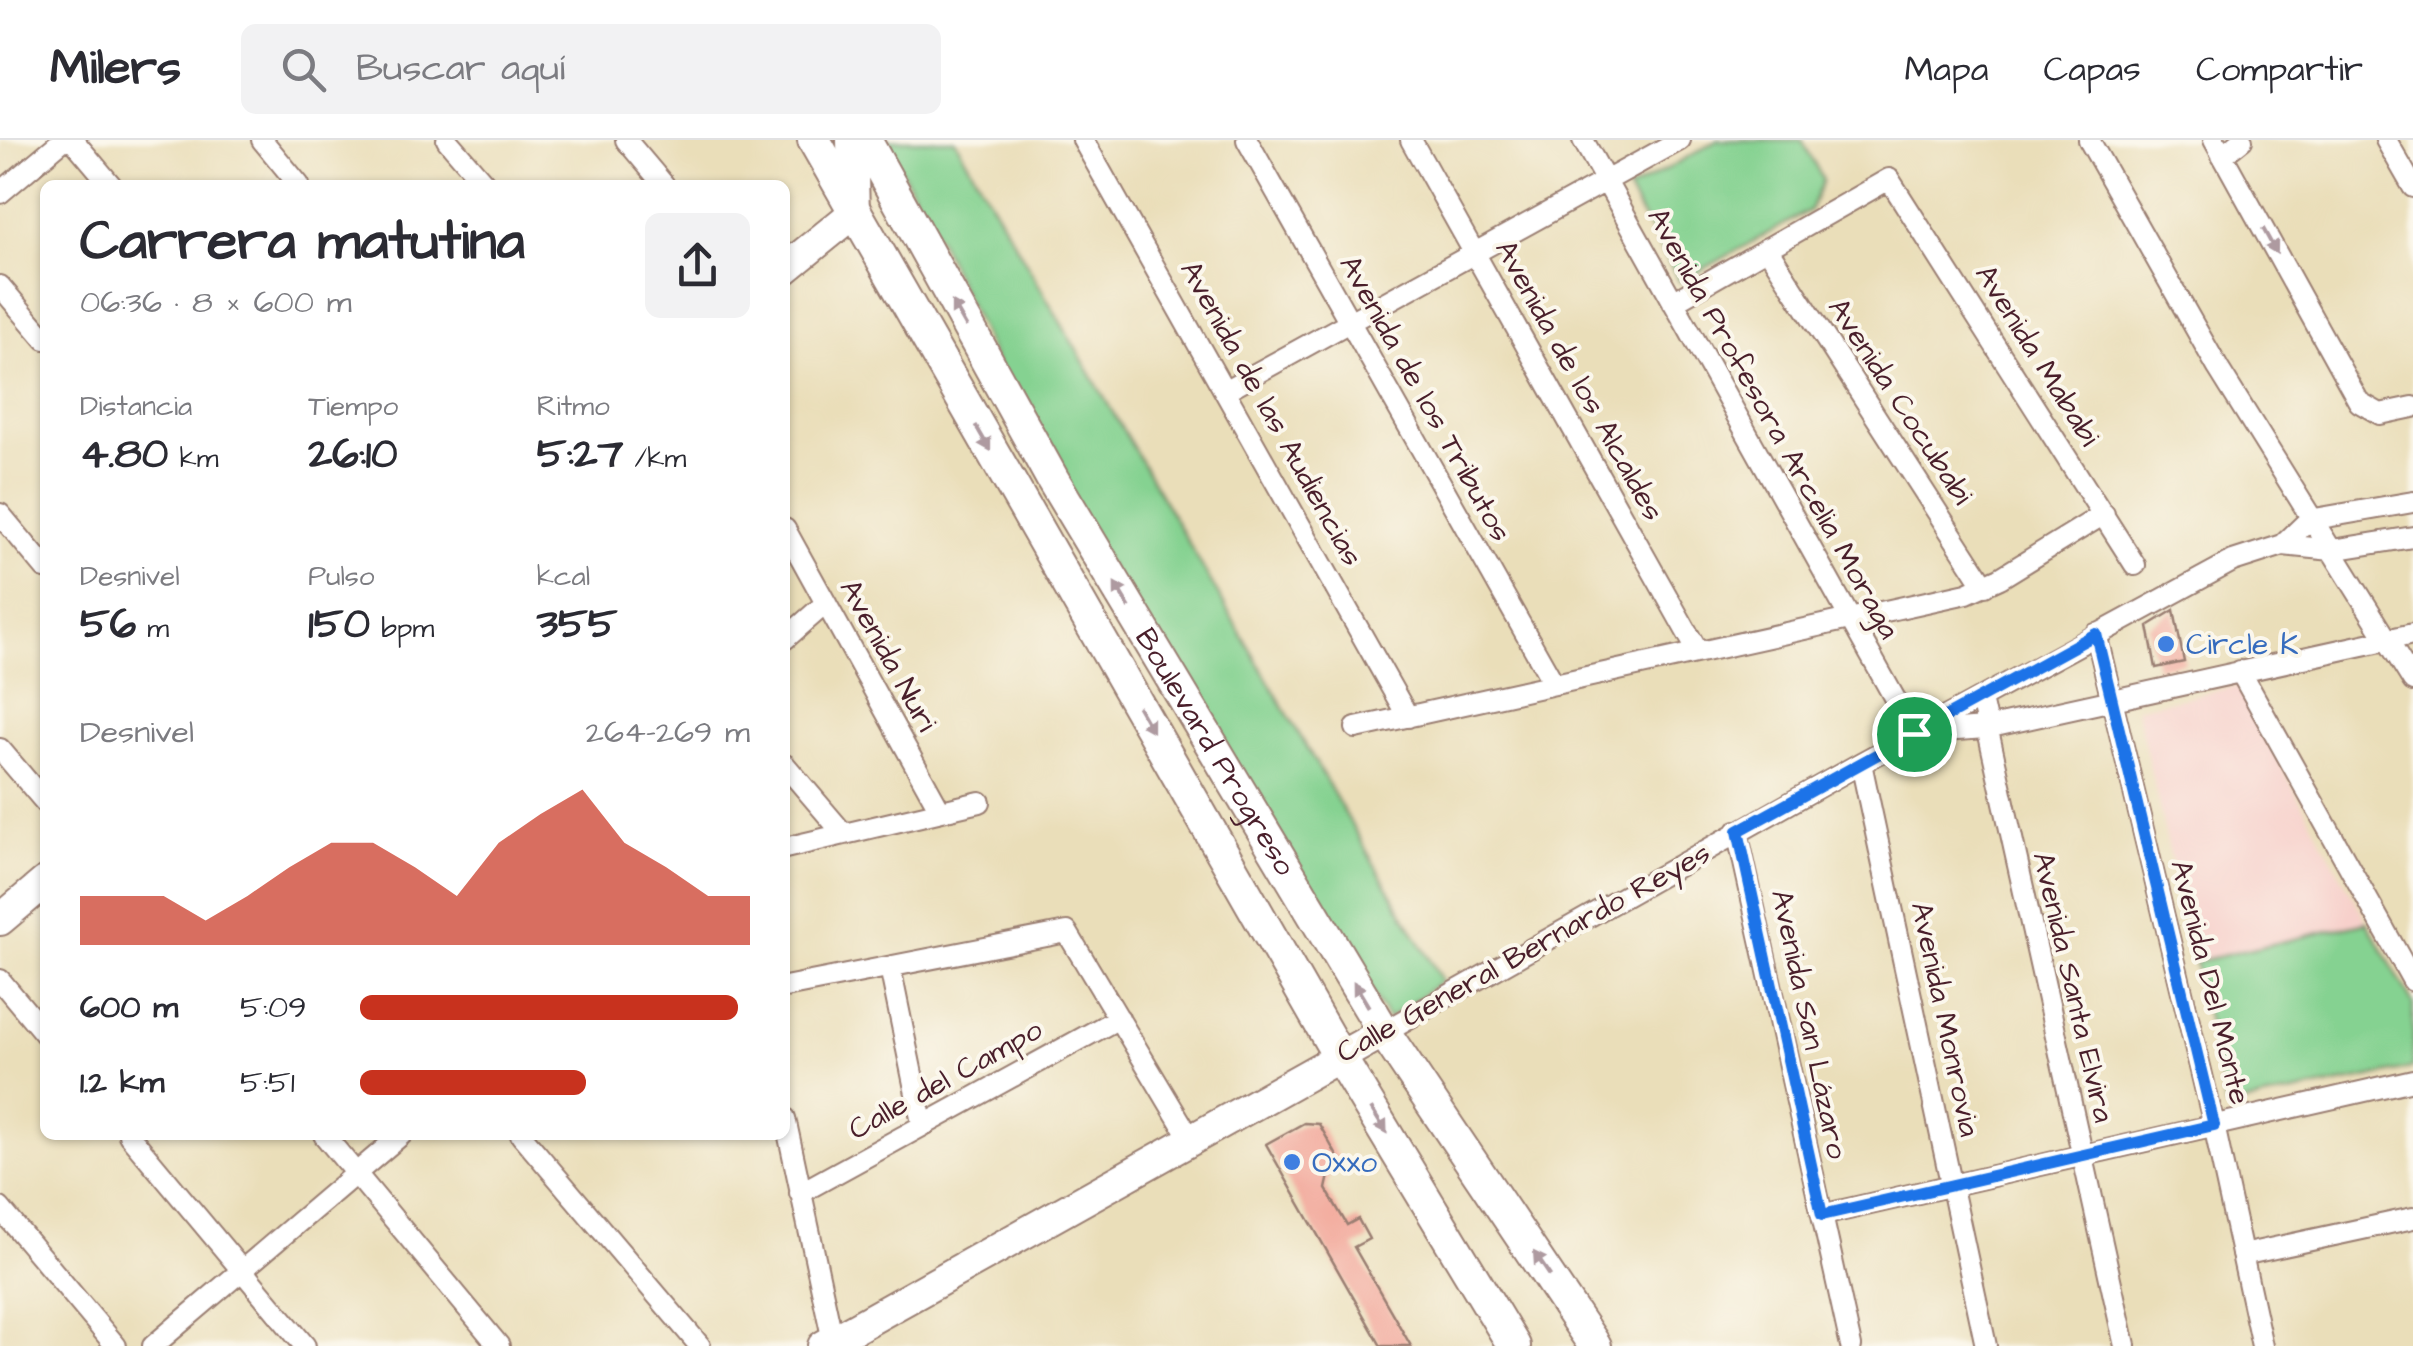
<!DOCTYPE html>
<html lang="es">
<head>
<meta charset="utf-8">
<style>
	body { margin:0; font-family:"Architects Daughter",sans-serif; background:#f2f2f3; color:#2b2b33; height:100vh; display:flex; flex-direction:column; font-size:38px; white-space:nowrap }
	* { box-sizing:border-box; margin:0 }
	p { font-size:32px; color:#7c7c81 }
	.icon { flex:none; width:55px; height:55px; fill:none; stroke:currentColor; stroke-width:2; stroke-linecap:round; stroke-linejoin:round }
	.map { position:relative; flex:1; overflow:hidden }
	.details { position:absolute; left:40px; top:40px; width:750px; height:960px; display:flex; flex-direction:column; background:#fff; border-radius:15px; box-shadow:0 2px 8px #0004 }
	.details>* { flex:none }
	.pin { position:absolute; display:grid; place-items:center; width:85px; height:85px; color:#fff; margin:-42px; border:5px solid #fff; border-radius:50%; box-shadow:0 2px 10px #0007 }
	.round { display:grid; place-items:center; flex:none; width:105px; height:105px; border-radius:15px; background:#f2f2f3 }
	.head { display:flex; align-items:center; justify-content:space-between; height:170px; padding:0 40px }
	h1 { font-size:55px; font-weight:700; line-height:75px }
	.metrics { display:grid; grid-template-columns:repeat(3,1fr); gap:15px; height:170px; padding:10px 40px }
	.metrics div { display:grid; align-content:center }
	.metrics b { font-size:42px; font-weight:700 }
	.metrics small { font-size:28px; font-weight:400 }
	.metrics p { font-size:28px }
	.chart { height:280px; padding:20px 40px }
	.chart p { display:flex; justify-content:space-between }
	.chart svg { width:100%; height:180px; margin-top:10px; fill:#c8321e; opacity:.7 }
	ul { padding:0 40px; list-style:none; font-size:32px }
	li { display:grid; grid-template-columns:160px 120px 1fr; align-items:center; height:75px }
	li i { height:25px; border-radius:12px; background:#c8321e }
	header { display:flex; align-items:center; gap:60px; box-sizing:border-box; height:140px; padding:0 50px; background:#fff; border-bottom:2px solid #e1e1e2 }
	header strong { font-size:48px }
	nav { display:flex; gap:55px; margin-inline-start:auto; font-size:35px }
	.search { width:700px; height:90px; background:#f2f2f3; display:flex; align-items:center; gap:25px; box-sizing:border-box; padding:0 35px; border-radius:15px; color:#7c7c81; font-size:38px }
	.map>svg:first-child { display:block }
	.built { fill:#f7d0cb }
	.green { fill:#85d291; stroke:#68785e; stroke-width:2.5 }
	.building { fill:#f19d8f }
	.lines { fill:none; stroke-linecap:round; stroke-linejoin:round }
	.street-casing { stroke:#9a7e72; stroke-width:24 }
	.secondary-casing { stroke:#9a7e72; stroke-width:34 }
	.primary-casing { stroke:#9a7e72; stroke-width:36 }
	.street { stroke:#fff; stroke-width:20 }
	.secondary { stroke:#fff; stroke-width:30 }
	.primary { stroke:#fff; stroke-width:32 }
	.oneway { fill:#ae9aa0 }
	.route-casing { stroke:#fff; stroke-width:20 }
	.route { stroke:#1a73e8; stroke-width:12 }
	.shop-dot { fill:#3f7fe0; stroke:#fbf7ec; stroke-width:4 }
	.labels { text-anchor:middle; stroke-width:8; stroke-linejoin:round; paint-order:stroke }
	.street-label { font-size:30px; fill:#4a1f2b; stroke:#fbf7ec }
	.shop-label { font-size:30px; fill:#366cbe; stroke:#fbf7ec; text-anchor:start }
</style>
</head>
<body>
<header>
<strong>Milers</strong>
<div class="search"><svg class="icon" aria-label="search" viewBox="0 0 24 24"><circle cx="10" cy="10" r="6"/><path d="M15 15l6 6"/></svg>Buscar aquí</div>
<nav><a>Mapa</a><a>Capas</a><a>Compartir</a></nav>
</header>
<div class="map">
<svg width="2413" height="1206" viewBox="0 0 2413 1206">
	<rect width="100%" height="100%" fill="#fbf7ec"/>
	<filter id="ink" filterUnits="userSpaceOnUse"><feTurbulence type="fractalNoise" baseFrequency=".01" numOctaves="2"/><feDisplacementMap in="SourceGraphic" scale="20" xChannelSelector="R" yChannelSelector="G"/><feConvolveMatrix kernelMatrix="1 2 1 2 8 2 1 2 1" color-interpolation-filters="sRGB"/></filter>
	<filter id="wash" filterUnits="userSpaceOnUse"><feTurbulence type="fractalNoise" baseFrequency=".0048" numOctaves="4" result="noise"/><feDisplacementMap in="SourceGraphic" scale="40" xChannelSelector="R" yChannelSelector="G"/><feGaussianBlur stdDeviation="2.25" result="paint"/><feColorMatrix in="noise" values="0 0 0 0 0 0 0 0 0 0 0 0 0 0 0 0 0 1.4 0 .05"/><feComposite in="paint" operator="in"/></filter>
	<g filter="url(#wash)">
		<rect width="100%" height="100%" fill="#eadeb9"/>
		<path class="built" d="M2237,546L2367,782L2195,822L2136,568Z"/>
		<path class="green" d="M885,0H955L1442,841L1388,879L1036,309L939,100Z
			M1718,0H1802L1823,40L1810,70L1680,142L1628,51Z
			M2367,782L2413,864V928L2226,967L2195,822Z"/>
		<g id="blocks">
			<path class="building" d="M2174,470L2184,522L2156,528L2148,486Z
				M1304,983L1319,984L1342,1025L1330,1031L1326,1049L1347,1085L1358,1079L1369,1099L1354,1107L1411,1206H1381L1266,1004Z"/>
		</g>
	</g>
	<g filter="url(#ink)">
		<use href="#blocks" fill-opacity="0" stroke="#9a7e72" stroke-width="2.5"/>
		<g class="lines">
			<g class="street-casing">
				<path id="street" d="M73,0L111,45
					M262,0L299,45
					M447,0L486,45
					M626,0L664,45
					M1083,0L1408,577
					M1247,0L1554,544
					M1411,0L1697,510
					M1583,0L1914,593L1986,588L2413,494
					M2089,0L2218,228L2413,541
					M2214,0L2359,262L2380,274L2413,267
					M2386,0L2413,47
					M2222,16L2242,0
					M0,53L63,0
					M1767,108L1985,446
					M0,146L45,199
					M1673,162L1889,39L2135,425
					M1226,250L1680,0
					M0,374L45,428
					M785,389L940,670
					M2283,405L2309,380L2413,362
					M2096,494L2214,985L2262,1206
					M785,499L826,463
					M2240,531L2413,841
					M1981,559L2125,1206
					M1356,588L1967,453L2000,438L2104,374
					M0,609L45,662
					M1861,623L1986,1206
					M785,625L843,693
					M1737,691L1851,1206
					M785,708L980,662
					M890,827L922,983
					M0,840L45,894
					M785,847L1067,792L1190,998
					M1384,892L1861,623L2233,421L2283,405L2332,410L2413,397
					M785,978L834,1206
					M129,995L305,1206
					M324,995L499,1206
					M521,995L700,1206
					M800,1053L1119,878
					M0,1068L116,1206
					M1822,1075L2413,940
					M2242,1115L2413,1078
					M153,1206L401,995"/>
			</g>
			<g class="secondary-casing">
				<path id="secondary" d="M785,129L854,73L852,0
					M0,780L45,742
					M823,1206L1384,892"/>
			</g>
			<g class="primary-casing">
				<g id="primary">
					<path d="M814,0L1339,916L1514,1206"/>
					<path id="s1" d="M865,0L1053,340L1384,892L1595,1206"/>
				</g>
			</g>
			<use href="#street" class="street"/>
			<use href="#secondary" class="secondary"/>
			<use href="#primary" class="primary"/>
		</g>
		<defs><path id="oneway-solid" d="M-6-.8H1V-3.2L6.5 0L1 3.2V.8H-6Z" transform="scale(2.5)"/></defs>
		<g class="oneway">
			<use href="#oneway-solid" transform="translate(2270 101) rotate(61)"/>
			<use href="#oneway-solid" transform="translate(959 174) rotate(-120)"/>
			<use href="#oneway-solid" transform="translate(983 298) rotate(60)"/>
			<use href="#oneway-solid" transform="translate(1122 455) rotate(-121)"/>
			<use href="#oneway-solid" transform="translate(1145 579) rotate(60)"/>
			<use href="#oneway-solid" transform="translate(1361 854) rotate(-121)"/>
			<use href="#oneway-solid" transform="translate(1379 981) rotate(58)"/>
			<use href="#oneway-solid" transform="translate(1542 1124) rotate(-124)"/>
		</g>
	</g>
	<g class="lines" filter="url(#ink)">
		<g class="route-casing">
			<path id="route" d="M2096,494L2214,985L1822,1075L1738,691Z"/>
		</g>
		<use href="#route" class="route"/>
	</g>
	<g class="shop-dot">
		<circle cx="2166" cy="504" r="10"/>
		<circle cx="1292" cy="1022" r="10"/>
	</g>
	<g class="labels">
		<g class="street-label">
			<text transform="translate(2038 215) rotate(58)" y="10">Avenida Mababi</text>
			<text transform="translate(1580 240) rotate(61)" y="10">Avenida de los Alcaldes</text>
			<text transform="translate(1426 258) rotate(61)" y="10">Avenida de los Tributos</text>
			<text transform="translate(1901 261) rotate(57)" y="10">Avenida Cocubabi</text>
			<text transform="translate(1272 273) rotate(61)" y="10">Avenida de las Audiencias</text>
			<text transform="translate(1774 283) rotate(61)" y="10">Avenida Profesora Arcelia Moraga</text>
			<text transform="translate(889 515) rotate(61)" y="10">Avenida Nuri</text>
			<text dy="10" stroke="none"><textPath href="#s1" startOffset="705">Boulevard Progreso</textPath></text>
			<text transform="translate(1523 812) rotate(-29)" y="10">Calle General Bernardo Reyes</text>
			<text transform="translate(2211 842) rotate(76)" y="10">Avenida Del Monte</text>
			<text transform="translate(2074 847) rotate(77)" y="10">Avenida Santa Elvira</text>
			<text transform="translate(1946 879) rotate(78)" y="10">Avenida Monrovia</text>
			<text transform="translate(1810 884) rotate(78)" y="10">Avenida San Lázaro</text>
			<text transform="translate(945 939) rotate(-29)" y="10">Calle del Campo</text>
		</g>
		<g class="shop-label">
			<text x="2186" y="514">Circle K</text>
			<text x="1312" y="1032">Oxxo</text>
		</g>
	</g>
</svg>
<div class="pin" style="left:1914px;top:594px;background:#1e9e55"><svg class="icon" aria-label="arrive" viewBox="0 0 24 24"><path d="M6 21V4h12l-3 4 3 4H6"/></svg></div>
<section class="details">
<div class="head"><div><h1>Carrera matutina</h1><p>06:36 · 8 × 600 m</p></div><a class="round"><svg class="icon" aria-label="share" viewBox="0 0 24 24"><path d="M12 15V3M7 8l5-5 5 5M5 13v7h14v-7"/></svg></a></div>
<div class="metrics">
<div><p>Distancia</p><b>4.80<small> km</small></b></div>
<div><p>Tiempo</p><b>26:10</b></div>
<div><p>Ritmo</p><b>5:27<small> /km</small></b></div>
</div>
<div class="metrics">
<div><p>Desnivel</p><b>56<small> m</small></b></div>
<div><p>Pulso</p><b>150<small> bpm</small></b></div>
<div><p>kcal</p><b>355</b></div>
</div>
<div class="chart"><p><span>Desnivel</span>264–269 m</p>
<svg viewBox="0 0 160 44" preserveAspectRatio="none"><path d="M0 44V32L10 32L20 32L30 38L40 32L50 25L60 19L70 19L80 25L90 32L100 19L110 12L120 6L130 19L140 25L150 32L160 32V44z"/></svg>
</div>
<ul>
<li><b>600 m</b>5:09<i style="width:97%"></i></li>
<li><b>1.2 km</b>5:51<i style="width:58%"></i></li>
</ul>
</section>
</div>
</body>
</html>
